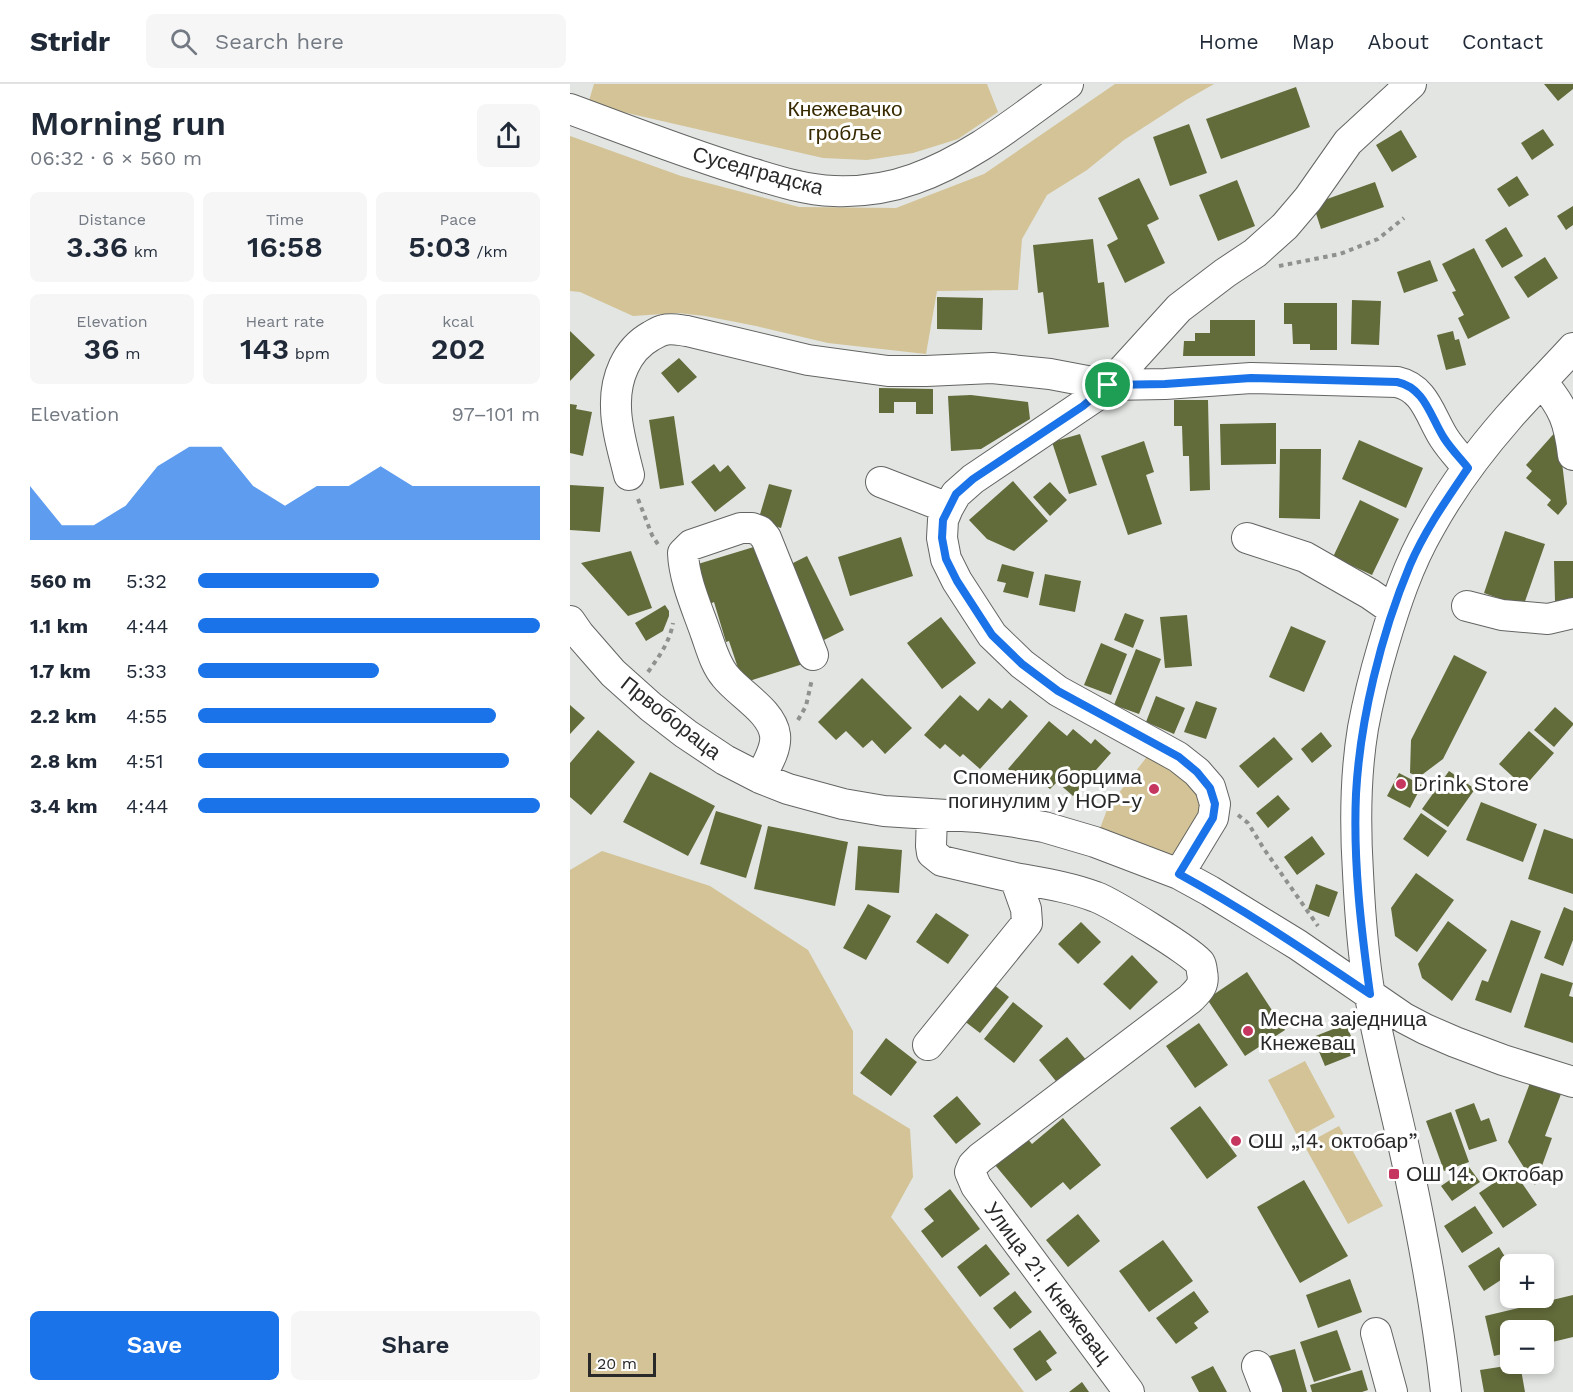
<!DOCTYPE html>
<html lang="en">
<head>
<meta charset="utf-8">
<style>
	body { margin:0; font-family:"Work Sans",sans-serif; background:#f6f6f7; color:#1f2937; height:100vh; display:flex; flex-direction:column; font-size:22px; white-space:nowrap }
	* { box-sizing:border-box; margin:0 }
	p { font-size:20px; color:#747a83 }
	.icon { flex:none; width:33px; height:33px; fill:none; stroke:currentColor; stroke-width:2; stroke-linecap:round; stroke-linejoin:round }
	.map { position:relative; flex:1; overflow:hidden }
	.details { display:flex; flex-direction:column; background:#fff; width:570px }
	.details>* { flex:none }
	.tools { position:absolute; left:930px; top:1170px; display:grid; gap:12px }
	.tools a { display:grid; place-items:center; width:54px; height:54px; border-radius:9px; background:#fff; box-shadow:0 3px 9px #0003; font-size:30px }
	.scale { position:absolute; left:18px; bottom:15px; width:68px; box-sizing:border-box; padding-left:6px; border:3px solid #282928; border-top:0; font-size:16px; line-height:21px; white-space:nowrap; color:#282928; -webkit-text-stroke:4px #fff; paint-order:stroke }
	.pin { position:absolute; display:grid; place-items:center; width:51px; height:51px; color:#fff; margin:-26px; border:3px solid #fff; border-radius:50%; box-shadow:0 2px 6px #0007 }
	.round { display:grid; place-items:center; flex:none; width:63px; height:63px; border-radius:9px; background:#f6f6f7 }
	.headline { display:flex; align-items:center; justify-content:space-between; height:102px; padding:0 30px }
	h1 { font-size:33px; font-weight:600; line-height:45px }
	.figures { display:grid; grid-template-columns:repeat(3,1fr); gap:9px; height:102px; padding:6px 30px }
	.figures div { display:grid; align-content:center; border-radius:9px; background:#f6f6f7; text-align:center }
	.figures b { font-size:30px; font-weight:600 }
	.figures small { font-size:16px; font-weight:400 }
	.figures p { font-size:16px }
	.chart { height:168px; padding:12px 30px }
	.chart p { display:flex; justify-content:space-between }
	.chart svg { width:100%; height:108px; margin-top:6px; fill:#1a73e8; opacity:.7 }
	.button { display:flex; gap:12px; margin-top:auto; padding:12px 30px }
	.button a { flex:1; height:69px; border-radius:9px; background:#1a73e8; color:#fff; font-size:24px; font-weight:600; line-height:69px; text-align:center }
	.button a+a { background:#f6f6f7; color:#1f2937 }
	ul { padding:0 30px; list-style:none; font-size:20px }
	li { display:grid; grid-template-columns:96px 72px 1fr; align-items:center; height:45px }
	li i { height:15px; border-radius:8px; background:#1a73e8 }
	header { display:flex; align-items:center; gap:36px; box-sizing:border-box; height:84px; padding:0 30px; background:#fff; border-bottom:2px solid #e0e1e3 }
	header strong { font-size:28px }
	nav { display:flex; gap:33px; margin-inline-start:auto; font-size:21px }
	.search { width:420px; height:54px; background:#f6f6f7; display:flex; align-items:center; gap:15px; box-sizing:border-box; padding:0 21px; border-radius:9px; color:#747a83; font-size:22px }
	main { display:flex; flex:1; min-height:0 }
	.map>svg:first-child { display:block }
	.green { fill:#d3c396 }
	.building { fill:#626b3a }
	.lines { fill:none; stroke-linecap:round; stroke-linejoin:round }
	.minor-casing { stroke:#636563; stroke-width:32 }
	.path { stroke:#8f918f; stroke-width:4; stroke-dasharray:4.5 4.5; stroke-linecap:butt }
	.minor { stroke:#fff; stroke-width:30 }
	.route-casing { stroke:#fff; stroke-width:12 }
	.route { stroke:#1a73e8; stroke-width:8 }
	.poi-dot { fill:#c63760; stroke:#fff; stroke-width:2 }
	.labels { text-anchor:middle; stroke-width:6; stroke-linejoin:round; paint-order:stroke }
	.park-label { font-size:21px; fill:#382a00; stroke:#fff }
	.street-label { font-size:21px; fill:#282928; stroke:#fff }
	.poi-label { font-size:21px; fill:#282928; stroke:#fff; text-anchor:start }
</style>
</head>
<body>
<header>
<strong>Stridr</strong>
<div class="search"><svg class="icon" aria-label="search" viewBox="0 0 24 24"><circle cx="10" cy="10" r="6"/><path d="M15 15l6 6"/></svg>Search here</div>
<nav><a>Home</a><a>Map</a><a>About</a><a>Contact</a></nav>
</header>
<main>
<section class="details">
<div class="headline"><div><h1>Morning run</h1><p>06:32 · 6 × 560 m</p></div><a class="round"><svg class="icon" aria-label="share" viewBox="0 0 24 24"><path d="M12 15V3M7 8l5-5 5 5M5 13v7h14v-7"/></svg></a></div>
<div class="figures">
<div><p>Distance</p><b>3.36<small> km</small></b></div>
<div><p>Time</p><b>16:58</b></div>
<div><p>Pace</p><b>5:03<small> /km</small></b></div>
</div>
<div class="figures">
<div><p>Elevation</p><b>36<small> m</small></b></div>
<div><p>Heart rate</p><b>143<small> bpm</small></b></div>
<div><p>kcal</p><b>202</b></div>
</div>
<div class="chart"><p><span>Elevation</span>97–101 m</p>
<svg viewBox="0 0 160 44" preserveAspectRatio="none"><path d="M0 44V22L10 38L20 38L30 30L40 14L50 6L60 6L70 22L80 30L90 22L100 22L110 14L120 22L130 22L140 22L150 22L160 22V44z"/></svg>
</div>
<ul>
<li><b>560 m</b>5:32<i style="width:53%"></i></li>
<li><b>1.1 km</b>4:44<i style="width:100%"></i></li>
<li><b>1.7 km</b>5:33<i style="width:53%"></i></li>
<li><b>2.2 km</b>4:55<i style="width:87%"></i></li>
<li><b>2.8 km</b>4:51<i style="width:91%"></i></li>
<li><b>3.4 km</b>4:44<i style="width:100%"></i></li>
</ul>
<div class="button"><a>Save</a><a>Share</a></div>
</section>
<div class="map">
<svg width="1003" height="1308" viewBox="0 0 1003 1308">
	<rect width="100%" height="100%" fill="#e2e5e2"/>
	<path class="green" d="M24,0H417L428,28L388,55L343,69L297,76L253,74L18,20Z
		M545,0H644L616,16L554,56L517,86L477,111L452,155L448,206L367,207L356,270L258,259L186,242L135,232L108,229L63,232L10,208L0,207V52L111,92L229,123L326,124L414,90Z
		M586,661L643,712L609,790L525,758L538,723Z
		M32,767L140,802L238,866L283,947V1010L340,1045L343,1093L321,1133L454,1308H0V786Z
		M735,977L765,1033L728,1053L698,996Z
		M769,1042L813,1122L778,1140L734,1061Z"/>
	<path class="building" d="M974,0H1003V5L988,17Z
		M726,3L740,43L651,75L636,35Z
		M619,40L637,89L600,102L583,53Z
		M973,45L984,61L962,76L951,59Z
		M831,46L847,73L822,88L806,61Z
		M947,92L959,111L939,123L927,105Z
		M569,94L589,135L577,141L595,179L555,199L537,161L548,155L528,114Z
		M667,96L685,142L648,157L629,111Z
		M805,98L814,123L751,145L743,120Z
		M1003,122V141L996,146L987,132Z
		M936,143L953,172L932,184L915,156Z
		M523,155L528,199L534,198L539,243L478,250L473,208L468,209L463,161Z
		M904,164L940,234L898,255L888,234L894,231L882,208L886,207L872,180Z
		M975,173L988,194L958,214L944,193Z
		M860,176L868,197L834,209L827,188Z
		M367,213L413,214L412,246L367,245Z
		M782,216L811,217L809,261L781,260Z
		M714,219H767V266H740V260H723L722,240H714Z
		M640,236H685V272H613L614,257H625V249H640Z
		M0,247L25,271L0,297Z
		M883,247L885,256L889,255L896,281L876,286L867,251Z
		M109,274L127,293L108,309L91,289Z
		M309,304L363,305V330H346V318H324V329H309Z
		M401,311L458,318L460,335L411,365L381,367L378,312Z
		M604,316H638L640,406L620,407L619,372H613L612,342H604Z
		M0,320L7,321L6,325L22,328L13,372L0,369Z
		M104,332L114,401L90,405L79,336Z
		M706,339V380L651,381L650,340Z
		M988,345L997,420L988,431L977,421L981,416L956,394L962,387L956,381Z
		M510,350L527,401L499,410L482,358Z
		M789,356L853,384L836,424L772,395Z
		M574,357L584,388L576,391L592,440L558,451L531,372Z
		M710,365H751L750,435L709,434Z
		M144,380L150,388L158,381L176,404L145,428L121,398Z
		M443,397L478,437L444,467L417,455L399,436Z
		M480,398L497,416L480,432L463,413Z
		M199,400L222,406L211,444L188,437Z
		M0,401L34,403L30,448L0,446Z
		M790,416L829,435L802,491L763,473Z
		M935,447L975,460L953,523L914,509Z
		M331,453L343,492L280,512L268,473Z
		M187,462L233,580L173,599L159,557L156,558L144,518L140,520L128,480Z
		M61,467L82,524L58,532L11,479Z
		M237,472L274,546L254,556L217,482Z
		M984,477H1003V517H985Z
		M432,480L464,488L458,514L433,508L436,499L427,497Z
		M475,490L511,497L505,528L469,521Z
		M95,521L99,527V532L93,547L76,557L65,539Z
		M555,529L574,536L563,564L544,556Z
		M617,531L622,582L595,584L590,533Z
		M371,533L406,579L372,605L337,559Z
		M721,542L756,557L734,608L699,593Z
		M531,559L557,570L541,611L514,601Z
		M566,565L591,575L569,630L544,621Z
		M884,571L917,588L873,675L849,693L840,689L841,656Z
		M292,594L342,644L315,670L302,656L293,664L276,647L266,656L248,638Z
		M390,611L408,627L419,614L432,625L440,616L458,632L410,685L393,670L390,673L375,660L370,665L354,651Z
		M586,612L615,624L604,650L576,638Z
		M626,617L647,624L636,655L614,648Z
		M0,621L15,634L0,650Z
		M985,623L1003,639V641L984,663L964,646Z
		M479,637L497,652L503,645L521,660L525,655L541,669L503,712L487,698L480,705L462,690L455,699L438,685Z
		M28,646L65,678L21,731L0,713V679Z
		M959,647L984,669L954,703L929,680Z
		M751,648L762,662L742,679L731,665Z
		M704,653L723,675L688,704L669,682Z
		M879,687L905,705L878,743L852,725Z
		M80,688L145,722L118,772L53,738Z
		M829,689L852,701L840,724L817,712Z
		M708,711L720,725L698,744L686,729Z
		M911,718L967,740L953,778L896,756Z
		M146,727L192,741L176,794L130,780Z
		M851,729L877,747L858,773L833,755Z
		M198,742L278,758L265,822L184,805Z
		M974,745L1003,755V810L958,795Z
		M742,752L755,770L727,791L714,773Z
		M288,762L332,766L329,809L285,806Z
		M846,789L884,816L847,868L825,852L821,824Z
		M746,800L768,808L759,833L738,825Z
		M298,820L321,832L296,876L273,864Z
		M994,823L1003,827V856L993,882L974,874Z
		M366,829L399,851L378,880L346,858Z
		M941,836L971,847L941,929L905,916L912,896L918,898Z
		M878,837L917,866L882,917L852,894L848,880Z
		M511,838L531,858L508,880L488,860Z
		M562,871L588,898L560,926L533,900Z
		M677,888L715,946L675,972L637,915Z
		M971,889L1003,899L999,912L1003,913V959L954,943Z
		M418,896L439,913L410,949L389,933Z
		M443,918L473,942L444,979L414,955Z
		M629,939L658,981L625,1004L596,962Z
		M776,940L788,969L755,982L743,953Z
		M497,953L522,983L493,1006L469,976Z
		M316,954L347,978L321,1012L290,989Z
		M960,999L991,1010L975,1052L982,1054L965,1101L938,1058Z
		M387,1012L411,1040L386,1060L363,1032Z
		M904,1019L911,1037L919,1034L927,1057L899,1066L885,1026Z
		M630,1022L667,1072L637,1095L600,1044Z
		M881,1028L899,1078L874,1087L856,1037Z
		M493,1034L531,1081L500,1106L493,1098L461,1124L425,1081L457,1054L462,1060Z
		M899,1083L910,1098L882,1117L871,1102Z
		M943,1086L967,1121L933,1144L909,1109Z
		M734,1096L778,1172L730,1199L687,1123Z
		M380,1105L410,1145L372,1174L351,1147L364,1137L354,1125Z
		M905,1122L923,1149L892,1169L874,1142Z
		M508,1130L530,1157L498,1183L476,1156Z
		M593,1156L623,1197L579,1228L549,1187Z
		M416,1160L440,1190L410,1213L387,1183Z
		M929,1163L940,1181V1190L914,1207L898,1182Z
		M780,1195L792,1228L748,1244L736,1211Z
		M445,1207L462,1228L440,1245L423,1224Z
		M624,1207L639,1228L624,1239L628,1244L606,1260L586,1234Z
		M1003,1211V1253L974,1260V1246H940V1268L924,1272L915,1232Z
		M470,1246L487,1269L476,1277L482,1286L466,1297L443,1265Z
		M767,1246L781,1286L744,1298L730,1258Z
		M725,1265L737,1308H705L695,1273Z
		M949,1280H950L955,1308H914L910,1286Z
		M643,1282L657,1308H629L621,1293Z
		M792,1286L798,1306L792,1308H742L740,1301Z
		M512,1298L519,1308H499Z"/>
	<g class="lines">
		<g class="minor-casing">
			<path id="minor" d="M0,25C57,46 113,68 171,86C201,95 232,106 264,107C290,108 319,104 344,95C401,75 449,35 498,0
				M972,298C994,324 999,338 1003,371
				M59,391C54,370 46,344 46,323C45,295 56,266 81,252C85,250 89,247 94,246C101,244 109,246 117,247L238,276L318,287H356L422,284L480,290L538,301L595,300L681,294L827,298C855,304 860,332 874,354C881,365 890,374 898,384
				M311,398L378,424
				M677,454L735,473L800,510L823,526
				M897,522L932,531L978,535L1003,529
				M0,537L9,550L43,589L81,623L116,650L155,676L190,694L218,705L273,720L314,727L408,733L445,738L474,743L525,758L609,790L640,807L728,861L834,934L855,945L885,958L933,976L1003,998
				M190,694C196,682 207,665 205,651C202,627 169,610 155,592C145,580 141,564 136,550C127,524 114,496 113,469L121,461L171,444H182L190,447L196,454L243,571
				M609,790L643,734L645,720L640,703L627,688L608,673L488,607L452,580L422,551L387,497L376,475L372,454L373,436L378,424L386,410L403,395L526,312L549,290L609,224L655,189L685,169L715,142L738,115L778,58L841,0
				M445,794C472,799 500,803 526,813C540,818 624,869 630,879C631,880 632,887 632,888C635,901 629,906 620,915L410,1074L403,1081L400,1088L406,1102L559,1308
				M358,961L457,839L456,825L445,794L372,777L362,769L361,762L362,730
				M806,1249L822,1308
				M687,1282L697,1308
				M876,1308C868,1236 855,1164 840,1092C828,1032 811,973 800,912C793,872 790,830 788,789C785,741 785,692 793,644C798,617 805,589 813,562C825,521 838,481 860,443C881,405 910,366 938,334C959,310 982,287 1003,264"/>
		</g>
		<path class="path" d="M709,182L770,170L808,155L834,134
			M68,415L82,451L89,462
			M78,588C89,573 100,557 103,539
			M228,636L236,622L242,595
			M668,731L678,739L694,765L748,842"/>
		<use href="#minor" class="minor"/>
	</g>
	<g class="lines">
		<g class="route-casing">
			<path id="route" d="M681,294L827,298C855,304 860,332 874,354C881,365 890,374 898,384C877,415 855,446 840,481C811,550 790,636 786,710C783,777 791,844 800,910C737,868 675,826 609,790L643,734L645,720L640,704L627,688L609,673L488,607L452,580L422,551L387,497L376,475L372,454L373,436L386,410L403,395L513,322L538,301L595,300Z"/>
		</g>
		<use href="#route" class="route"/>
	</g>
	<g class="poi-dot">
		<circle cx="831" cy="700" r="6"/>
		<circle cx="584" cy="705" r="6"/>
		<circle cx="678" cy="947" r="6"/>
		<circle cx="666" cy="1057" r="6"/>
		<rect x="818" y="1084" width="12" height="12" rx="3"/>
	</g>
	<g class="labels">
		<g class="park-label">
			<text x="275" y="32">Кнежевачко<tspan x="275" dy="24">гробље</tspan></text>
		</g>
		<g class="street-label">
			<text transform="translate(188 87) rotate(15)" y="7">Суседградска</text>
			<text transform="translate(101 634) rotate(38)" y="7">Првобораца</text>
			<text transform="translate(478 1199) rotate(53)" y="7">Улица 21. Кнежевац</text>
		</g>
		<g class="poi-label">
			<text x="572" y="700" text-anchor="end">Споменик борцима<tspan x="572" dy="24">погинулим у НОР-у</tspan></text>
			<text x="843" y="707">Drink Store</text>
			<text x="690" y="942">Месна заједница<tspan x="690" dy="24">Кнежевац</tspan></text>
			<text x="678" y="1064">ОШ „14. октобар”</text>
			<text x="836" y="1097">ОШ 14. Октобар</text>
		</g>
	</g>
</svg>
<div class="tools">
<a>+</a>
<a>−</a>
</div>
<div class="scale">20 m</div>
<div class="pin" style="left:538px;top:301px;background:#1e9e55"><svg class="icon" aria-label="arrive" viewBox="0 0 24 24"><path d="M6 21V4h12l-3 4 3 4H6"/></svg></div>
</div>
</main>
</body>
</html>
